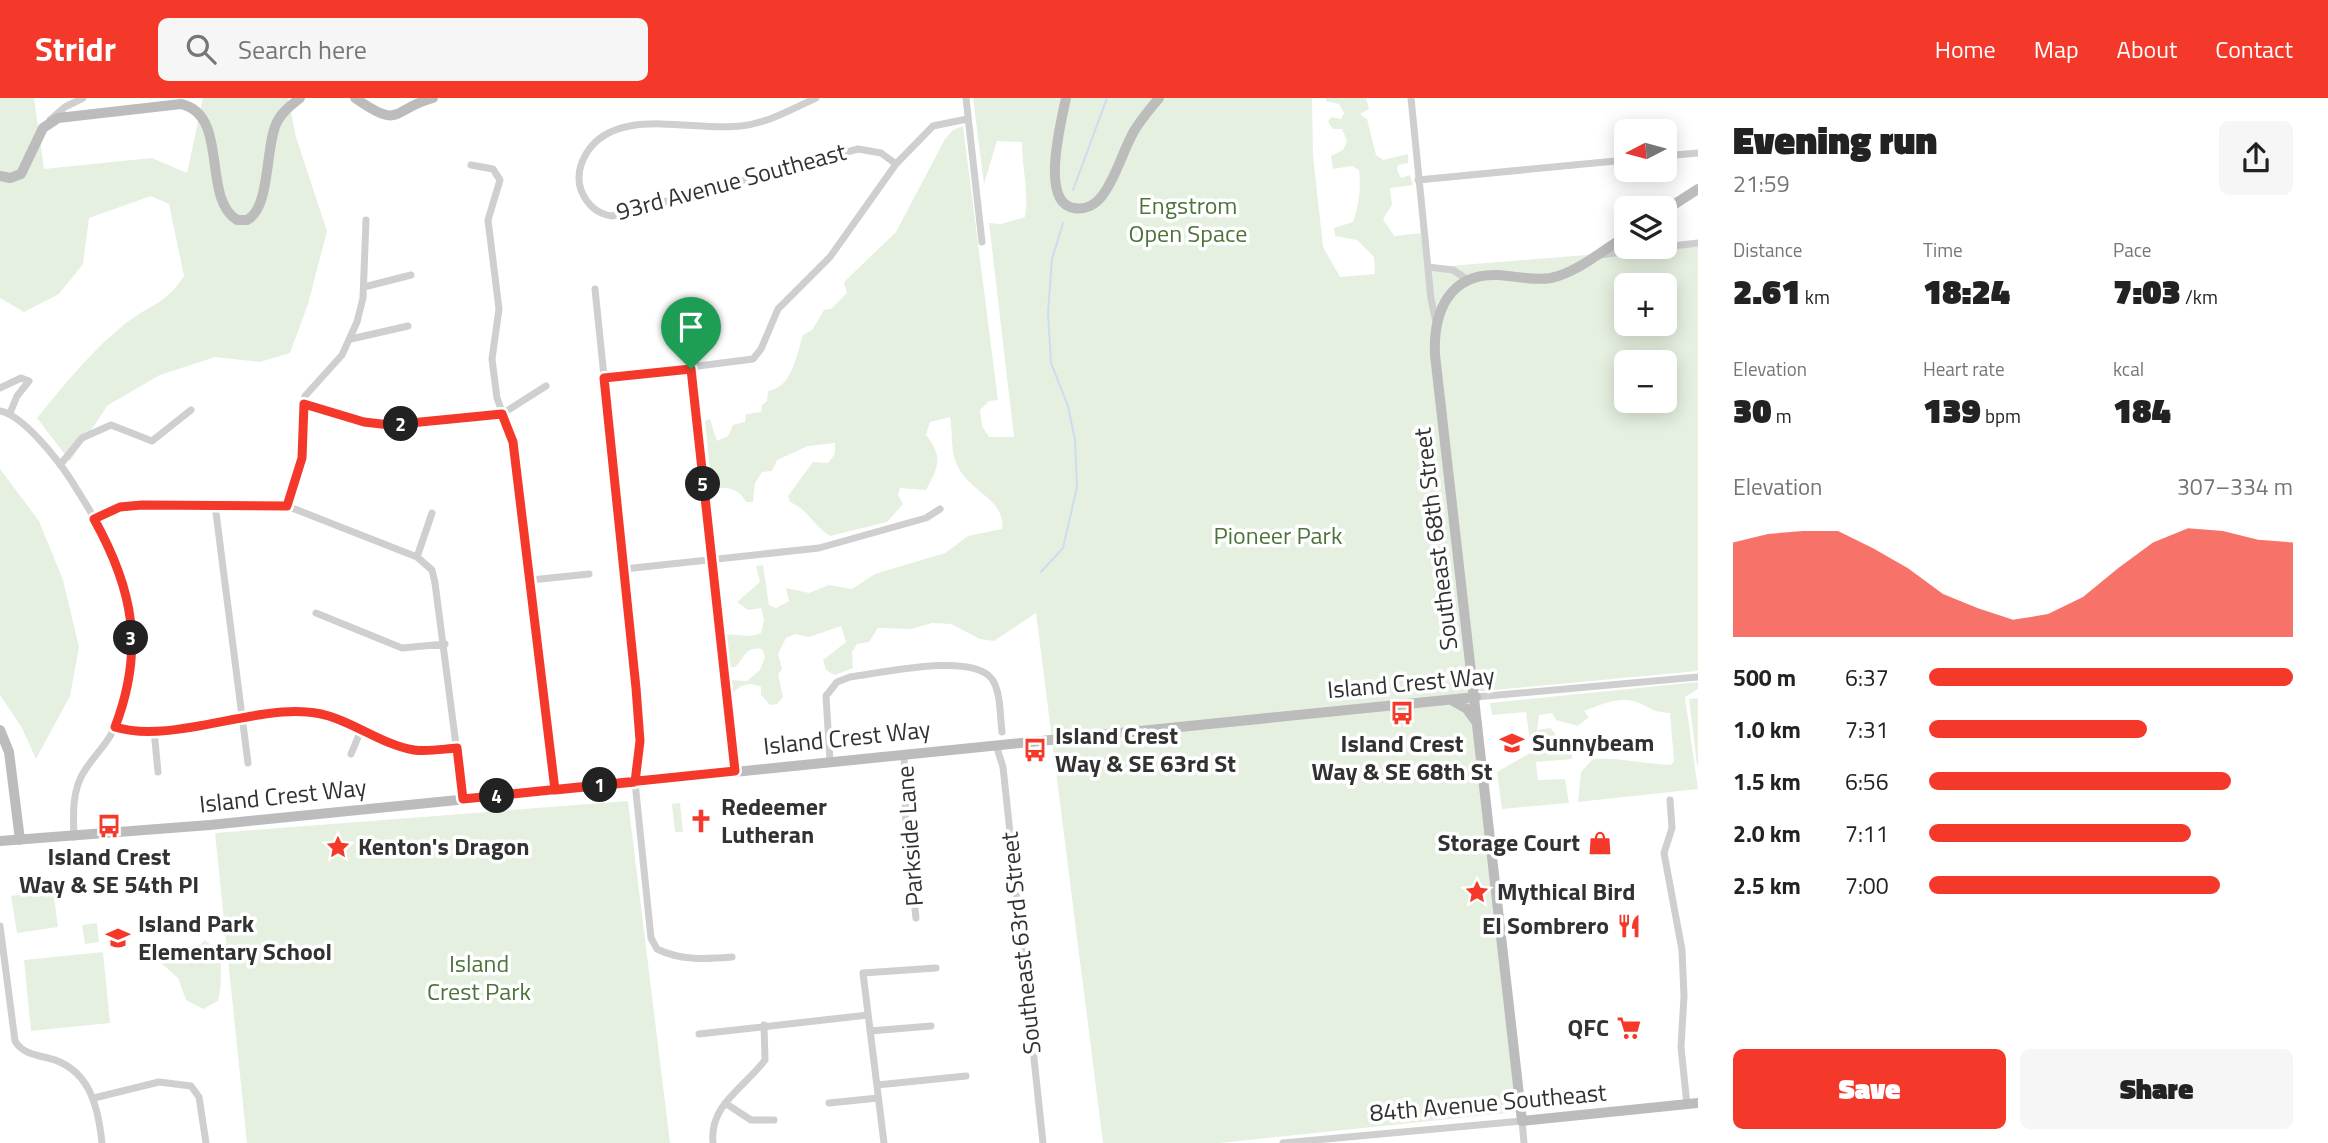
<!DOCTYPE html>
<html lang="en">
<head>
<meta charset="utf-8">
<style>
	body { margin:0; font-family:"Titillium Web",sans-serif; background:#f6f6f6; color:#222; height:100vh; display:flex; flex-direction:column; font-size:26px; white-space:nowrap }
	* { box-sizing:border-box; margin:0 }
	p { font-size:23px; color:#767676 }
	.icon { flex:none; width:38px; height:38px; fill:none; stroke:currentColor; stroke-width:2; stroke-linecap:round; stroke-linejoin:round }
	.map { position:relative; flex:1; overflow:hidden }
	.sheet { display:flex; flex-direction:column; background:#fff; width:630px }
	.sheet>* { flex:none }
	.needle { width:46px; rotate:264deg }
	.fabs { position:absolute; left:1614px; top:21px; display:grid; gap:14px }
	.fabs a { display:grid; place-items:center; width:63px; height:63px; border-radius:10px; background:#fff; box-shadow:0 4px 18px #0003; font-size:35px }
	.pin { position:absolute; display:grid; place-items:center; width:60px; height:60px; color:#fff; margin:-72px -30px; border-radius:50% 50% 50% 0; rotate:-45deg; box-shadow:0 0 7px #0007 }
	.pin .icon { rotate:45deg }
	.km { position:absolute; width:35px; height:35px; margin:-18px; border-radius:50%; background:#222; color:#fff; font-size:19px; line-height:35px; text-align:center }
	.round { display:grid; place-items:center; flex:none; width:74px; height:74px; border-radius:10px; background:#f6f6f6 }
	.summary { display:flex; align-items:center; justify-content:space-between; height:119px; padding:0 35px }
	h1 { font-size:38px; font-weight:800; line-height:52px }
	.metrics { display:grid; grid-template-columns:repeat(3,1fr); gap:10px; height:119px; padding:7px 35px }
	.metrics div { display:grid; align-content:center }
	.metrics b { font-size:35px; font-weight:800 }
	.metrics small { font-size:19px; font-weight:400 }
	.metrics p { font-size:19px }
	.chart { height:196px; padding:14px 35px }
	.chart p { display:flex; justify-content:space-between }
	.chart svg { width:100%; height:126px; margin-top:7px; fill:#f4392a; opacity:.7 }
	.primary-button { display:flex; gap:14px; margin-top:auto; padding:14px 35px }
	.primary-button a { flex:1; height:80px; border-radius:10px; background:#f4392a; color:#fff; font-size:28px; font-weight:800; line-height:80px; text-align:center }
	.primary-button a+a { background:#f6f6f6; color:#222 }
	ul { padding:0 35px; list-style:none; font-size:23px }
	li { display:grid; grid-template-columns:112px 84px 1fr; align-items:center; height:52px }
	li i { height:18px; border-radius:9px; background:#f4392a }
	header { display:flex; align-items:center; gap:42px; box-sizing:border-box; height:98px; padding:0 35px; background:#f4392a; color:#fff }
	header strong { font-size:33px }
	nav { display:flex; gap:38px; margin-inline-start:auto; font-size:24px }
	.search { width:490px; height:63px; background:#f6f6f6; display:flex; align-items:center; gap:18px; box-sizing:border-box; padding:0 24px; border-radius:10px; color:#767676; font-size:26px }
	main { display:flex; flex:1; min-height:0 }
	.map>svg:first-child { display:block }
	.green { fill:#e6f0e0; fill-rule:evenodd }
	.lines { fill:none; stroke-linecap:round; stroke-linejoin:round }
	.stream { stroke:#ccddf0; stroke-width:2 }
	.street { stroke:#cfcfcf; stroke-width:7 }
	.secondary { stroke:#bcbcbc; stroke-width:10 }
	.route-casing { stroke:#fff; stroke-width:14 }
	.route { stroke:#f4392a; stroke-width:9 }
	.labels { text-anchor:middle; stroke-width:7; stroke-linejoin:round; paint-order:stroke }
	.street-label { font-size:24px; fill:#323232; stroke:#fff }
	.park-label { font-size:24px; fill:#4d733b; stroke:#fff }
	.poi-label { font-size:24px; font-weight:bold; fill:#323232; stroke:#fff; text-anchor:start }
</style>
</head>
<body>
<header>
<strong>Stridr</strong>
<div class="search"><svg class="icon" aria-label="search" viewBox="0 0 24 24"><circle cx="10" cy="10" r="6"/><path d="M15 15l6 6"/></svg>Search here</div>
<nav><a>Home</a><a>Map</a><a>About</a><a>Contact</a></nav>
</header>
<main>
<div class="map">
<svg width="1698" height="1045" viewBox="0 0 1698 1045">
	<rect width="100%" height="100%" fill="#fff"/>
	<path class="green" d="M0,0H34L44,71L152,60L187,75L203,0H288L296,39L327,133L308,206L290,255L260,264L215,259L160,277L108,307L70,363L37,320C64,287 92,252 126,225C151,206 166,206 184,178L169,106L151,98L89,120L83,166L59,196L24,214L0,200Z
		M973,0H1312L1313,57L1323,149L1340,179L1375,176L1374,159L1357,142L1335,138L1334,130L1353,124C1359,106 1361,92 1359,72L1352,68L1333,71L1331,58L1343,52L1347,43L1342,31H1333L1328,24L1331,19L1341,21L1344,15L1339,6L1326,3V0H1366L1369,11L1360,16L1367,21L1376,57L1383,62L1408,56V65L1398,67L1397,72L1401,80L1410,77L1413,87L1390,90L1392,107L1383,121L1394,138L1421,135L1425,170L1698,148V573L1472,594L1516,1014L1220,1045H1103L1036,515L994,543L980,541L951,526L932,525L911,531L878,530L869,544L857,546L852,554L853,570L835,577L826,572L823,562L846,544L841,528L809,539L795,536L786,540L778,556L782,571L778,576L783,599L777,606L770,607L761,597V589C752,584 741,586 734,594L730,591L728,582L747,583L760,572L765,559L762,551C744,548 745,561 735,569L727,570L724,536L751,538L761,535L764,522L761,510L748,512L737,504L760,484L756,468L763,467L769,507L776,510L789,503L786,490L809,495L829,487L852,491L875,476L945,455L968,438L1002,431C1006,401 969,394 957,367C950,353 953,334 950,319L930,324L926,337C943,358 939,369 926,392L900,390L898,397L903,406L887,424L830,438C814,429 809,412 790,404L788,398L813,364L828,365L835,356V345L808,348L777,362L772,373L762,374L755,385L753,404H746C738,389 727,389 712,390L705,323L710,321L717,343L728,338L733,327L745,324L746,316L761,314L762,307L767,303L768,293C793,289 796,257 803,237L812,232L824,212L831,211L847,195L844,184L896,134L945,41L953,32L963,28L998,302L989,303L980,312L982,328L989,339H1014L989,125L1001,126L1025,119C1029,93 1022,70 1022,44L997,43L984,86ZM1626,187H1664V226H1626ZM1626,264H1664V303H1626Z
		M0,371L39,423L63,482L79,549L70,598L36,661L22,630L0,597Z
		M1698,584V591L1685,599L1698,691L1578,704L1581,674L1593,661C1620,659 1644,666 1671,667L1674,663L1670,615C1653,614 1653,611 1639,605C1622,597 1600,607 1584,613L1589,619L1578,628L1556,622L1552,615L1539,617L1537,632L1551,630L1557,639L1573,650L1572,661L1536,664L1538,682L1565,681L1569,705L1502,711L1497,674L1537,651L1530,643L1526,614L1492,617L1490,605Z
		M1698,600V667H1697L1689,601Z
		M628,703L670,1045H247L215,735Z
		M680,705L683,734H675L672,706Z
		M53,792L58,829L17,835L11,798Z
		M97,825L99,844L85,846L82,827Z
		M205,842L220,855C222,865 221,894 218,903L203,911L186,902L178,880L161,865L182,864Z
		M103,854L110,925L31,933L24,862Z"/>
	<g class="lines">
		<path class="stream" d="M1073,92L1107,0
			M1041,474L1063,450L1077,389L1075,342L1068,308L1051,265L1048,214L1052,161L1063,125"/>
		<path class="street" d="M816,0C792,11 768,25 741,28C693,34 615,7 586,56C579,68 577,80 581,92C587,107 597,116 612,118L858,51L881,55L896,66L933,28L967,21
			M966,0L982,144
			M1411,0L1431,201L1436,224
			M50,22L65,9L83,0
			M1664,58L1698,55
			M471,67L493,71L500,82L488,122L499,211L492,261L497,300L513,344L555,692
			M1418,82L1626,62
			M1664,149L1698,145
			M1599,157L1663,149
			M1428,169L1453,172L1468,182
			M364,189L411,177
			M595,191L636,590L640,643L635,684L651,840L657,851C681,863 707,861 732,859
			M683,207L735,673
			M351,241L408,228
			M604,280L753,261L761,251L778,211L830,159L896,66
			M0,290L21,280L29,283L17,298L10,315
			M304,306L374,326L458,322L502,316L546,288
			M0,313C23,317 58,362 71,382C112,448 134,480 129,560C128,585 124,610 113,633C106,647 94,658 85,672C72,691 73,716 74,739
			M60,367L82,340L111,327L152,343L191,312
			M215,407L248,665
			M287,408L302,360L305,298L342,257L357,224L363,200L366,122
			M432,415L417,459L432,472L435,485L463,701
			M95,421L120,409L142,407L287,408L417,459
			M624,471L819,450L926,420L940,411
			M531,482L589,476
			M316,515L402,550L445,546
			M1476,599L1698,579
			M115,629L131,633L154,632L309,614L412,652L457,650
			M154,632L158,674
			M996,647L1003,669L1043,1045
			M351,656L361,632
			M904,656L906,730L916,820
			M830,663L826,598L837,584L850,579C882,575 972,554 992,581C1001,594 1000,619 1002,634
			M1670,702L1672,730L1664,755L1682,852L1684,898L1681,949L1687,1007
			M0,828L15,943C22,955 35,957 48,960C89,970 98,1007 102,1045
			M870,933L931,928
			M699,936L868,917
			M877,987L966,978
			M94,1000L159,984L191,988L199,999L206,1045
			M725,1005L751,1022H774
			M829,1005L878,1000
			M713,1045C709,1007 744,990 765,962L764,927
			M884,1045L863,875L936,870
			M1283,1045L1522,1023L1524,1045"/>
		<path class="secondary" d="M355,0C402,33 391,11 433,0
			M1066,0C1062,21 1039,105 1074,110C1085,112 1095,107 1102,98C1116,80 1122,55 1133,35C1140,22 1150,11 1159,0
			M0,78L10,80L21,76L43,30L58,20L181,6C230,17 201,100 237,122H247C271,110 265,47 277,24C282,14 291,7 300,0
			M1664,113L1698,91
			M1626,138C1603,152 1578,174 1551,180C1533,183 1516,178 1498,177C1449,175 1433,214 1435,257L1522,1023L1698,1005
			M1453,603L1467,611L1477,625
			M0,632L9,654L20,742
			M0,743L210,727L1476,599"/>
	</g>
	<g class="lines">
		<g class="route-casing">
			<path id="route" d="M691,271L604,280L636,590L640,643L635,684L555,692L513,344L502,316L390,327L364,324L304,306L302,360L287,408L142,407L120,409L94,421C133,491 145,551 115,629C170,646 249,609 307,614C345,616 377,646 414,652C428,654 443,651 457,650L463,701L735,673L691,271"/>
		</g>
		<use href="#route" class="route"/>
	</g>
	<defs>
		<g id="bus-bare" transform="scale(1.89)"><path d="M-5-6H5V4H4V6H2V4H-2V6H-4V4H-5ZM-3.5-4V0h7V-4ZM-3.5 1.2v1.5H-2V1.2ZM2 1.2v1.5H3.5V1.2Z" fill="#f4392a" stroke="#fff" stroke-width="2.5" paint-order="stroke"/></g>
		<g id="school-bare" transform="scale(1.89)"><path d="M0-5L7-2L0 1L-7-2ZM-4 1L0 2.5L4 1V4Q0 6-4 4Z" fill="#f4392a" stroke="#fff" stroke-width="2.5" paint-order="stroke"/></g>
		<g id="church-bare" transform="scale(1.89)"><path d="M-1.2-6h2.4v3.5h3.3v2.4h-3.3V6h-2.4V-.1h-3.3v-2.4h3.3Z" fill="#f4392a" stroke="#fff" stroke-width="2.5" paint-order="stroke"/></g>
		<g id="shop-bare" transform="scale(1.89)"><path d="M-5-2.5h2.3a2.7 3.5 0 0 1 5.4 0H5L5.5 6h-11ZM-1.5-2.5h3a1.5 2.3 0 0 0-3 0Z" fill="#f4392a" stroke="#fff" stroke-width="2.5" paint-order="stroke"/></g>
		<g id="sight-bare" transform="scale(1.89)"><path d="M0-6L1.8-2.2L6-1.7L2.9 1.2L3.7 5.4L0 3.3L-3.7 5.4L-2.9 1.2L-6-1.7L-1.8-2.2Z" fill="#f4392a" stroke="#fff" stroke-width="2.5" paint-order="stroke"/></g>
		<g id="restaurant-bare" transform="scale(1.89)"><path d="M-5-6h1v4h1v-4h1v4h1v-4h1v5L-1.5 .5V6h-2V.5L-5-1ZM5-6V6H3V1.5H1.5Q1.5-4 5-6Z" fill="#f4392a" stroke="#fff" stroke-width="2.5" paint-order="stroke"/></g>
		<g id="supermarket-bare" transform="scale(1.89)"><path d="M-6-5.5h2.5l.6 2H6L4.5 2H-2.5L-4.4-4H-6ZM-1.5 3.2a1.3 1.3 0 1 0 .1 0ZM3 3.2a1.3 1.3 0 1 0 .1 0Z" fill="#f4392a" stroke="#fff" stroke-width="2.5" paint-order="stroke"/></g>
	</defs>
	<g fill-rule="evenodd">
		<use href="#bus-bare" x="1402" y="615"/>
		<use href="#school-bare" x="1512" y="645"/>
		<use href="#bus-bare" x="1035" y="652"/>
		<use href="#church-bare" x="701" y="723"/>
		<use href="#bus-bare" x="109" y="728"/>
		<use href="#shop-bare" x="1600" y="745"/>
		<use href="#sight-bare" x="338" y="749"/>
		<use href="#sight-bare" x="1477" y="794"/>
		<use href="#restaurant-bare" x="1629" y="828"/>
		<use href="#school-bare" x="118" y="840"/>
		<use href="#supermarket-bare" x="1629" y="930"/>
	</g>
	<g class="labels">
		<g class="street-label">
			<text transform="translate(731 84) rotate(-15)" y="8">93rd Avenue Southeast</text>
			<text transform="translate(1436 441) rotate(-97)" y="8">Southeast 68th Street</text>
			<text transform="translate(1411 585) rotate(-5)" y="8">Island Crest Way</text>
			<text transform="translate(847 640) rotate(-6)" y="8">Island Crest Way</text>
			<text transform="translate(283 698) rotate(-6)" y="8">Island Crest Way</text>
			<text transform="translate(910 738) rotate(-94)" y="8">Parkside Lane</text>
			<text transform="translate(1021 845) rotate(-96)" y="8">Southeast 63rd Street</text>
			<text transform="translate(1488 1005) rotate(-5)" y="8">84th Avenue Southeast</text>
		</g>
		<g class="park-label">
			<text x="1188" y="116">Engstrom<tspan x="1188" dy="28">Open Space</tspan></text>
			<text x="1278" y="446">Pioneer Park</text>
			<text x="479" y="874">Island<tspan x="479" dy="28">Crest Park</tspan></text>
		</g>
		<g class="poi-label">
			<text x="1055" y="646">Island Crest<tspan x="1055" dy="28">Way &amp; SE 63rd St</tspan></text>
			<text x="1532" y="653">Sunnybeam</text>
			<text x="1402" y="654" text-anchor="middle">Island Crest<tspan x="1402" dy="28">Way &amp; SE 68th St</tspan></text>
			<text x="721" y="717">Redeemer<tspan x="721" dy="28">Lutheran</tspan></text>
			<text x="1580" y="753" text-anchor="end">Storage Court</text>
			<text x="358" y="757">Kenton's Dragon</text>
			<text x="109" y="767" text-anchor="middle">Island Crest<tspan x="109" dy="28">Way &amp; SE 54th Pl</tspan></text>
			<text x="1497" y="802">Mythical Bird</text>
			<text x="138" y="834">Island Park<tspan x="138" dy="28">Elementary School</tspan></text>
			<text x="1609" y="836" text-anchor="end">El Sombrero</text>
			<text x="1609" y="938" text-anchor="end">QFC</text>
		</g>
	</g>
</svg>
<div class="fabs">
<a><svg class="needle" viewBox="-14 -14 28 28"><path d="M0-13l5 13h-10z" fill="#e53935"/><path d="M0 13l5-13h-10z" fill="#767676"/></svg></a>
<a><svg class="icon" aria-label="layers" viewBox="0 0 24 24"><path d="M12 4l9 5-9 5-9-5zM3 14l9 5 9-5"/></svg></a>
<a>+</a>
<a>−</a>
</div>
<div class="pin" style="left:691px;top:271px;background:#1e9e55"><svg class="icon" aria-label="arrive" viewBox="0 0 24 24"><path d="M6 21V4h12l-3 4 3 4H6"/></svg></div>
<b class="km" style="left:600px;top:687px">1</b>
<b class="km" style="left:401px;top:326px">2</b>
<b class="km" style="left:131px;top:540px">3</b>
<b class="km" style="left:497px;top:698px">4</b>
<b class="km" style="left:703px;top:386px">5</b>
</div>
<section class="sheet">
<div class="summary"><div><h1>Evening run</h1><p>21:59</p></div><a class="round"><svg class="icon" aria-label="share" viewBox="0 0 24 24"><path d="M12 15V3M7 8l5-5 5 5M5 13v7h14v-7"/></svg></a></div>
<div class="metrics">
<div><p>Distance</p><b>2.61<small> km</small></b></div>
<div><p>Time</p><b>18:24</b></div>
<div><p>Pace</p><b>7:03<small> /km</small></b></div>
</div>
<div class="metrics">
<div><p>Elevation</p><b>30<small> m</small></b></div>
<div><p>Heart rate</p><b>139<small> bpm</small></b></div>
<div><p>kcal</p><b>184</b></div>
</div>
<div class="chart"><p><span>Elevation</span>307–334 m</p>
<svg viewBox="0 0 160 44" preserveAspectRatio="none"><path d="M0 44V11L10 8L20 7L30 7L40 13L50 20L60 29L70 34L80 38L90 36L100 30L110 20L120 11L130 6L140 7L150 10L160 11V44z"/></svg>
</div>
<ul>
<li><b>500 m</b>6:37<i style="width:100%"></i></li>
<li><b>1.0 km</b>7:31<i style="width:60%"></i></li>
<li><b>1.5 km</b>6:56<i style="width:83%"></i></li>
<li><b>2.0 km</b>7:11<i style="width:72%"></i></li>
<li><b>2.5 km</b>7:00<i style="width:80%"></i></li>
</ul>
<div class="primary-button"><a>Save</a><a>Share</a></div>
</section>
</main>
</body>
</html>
